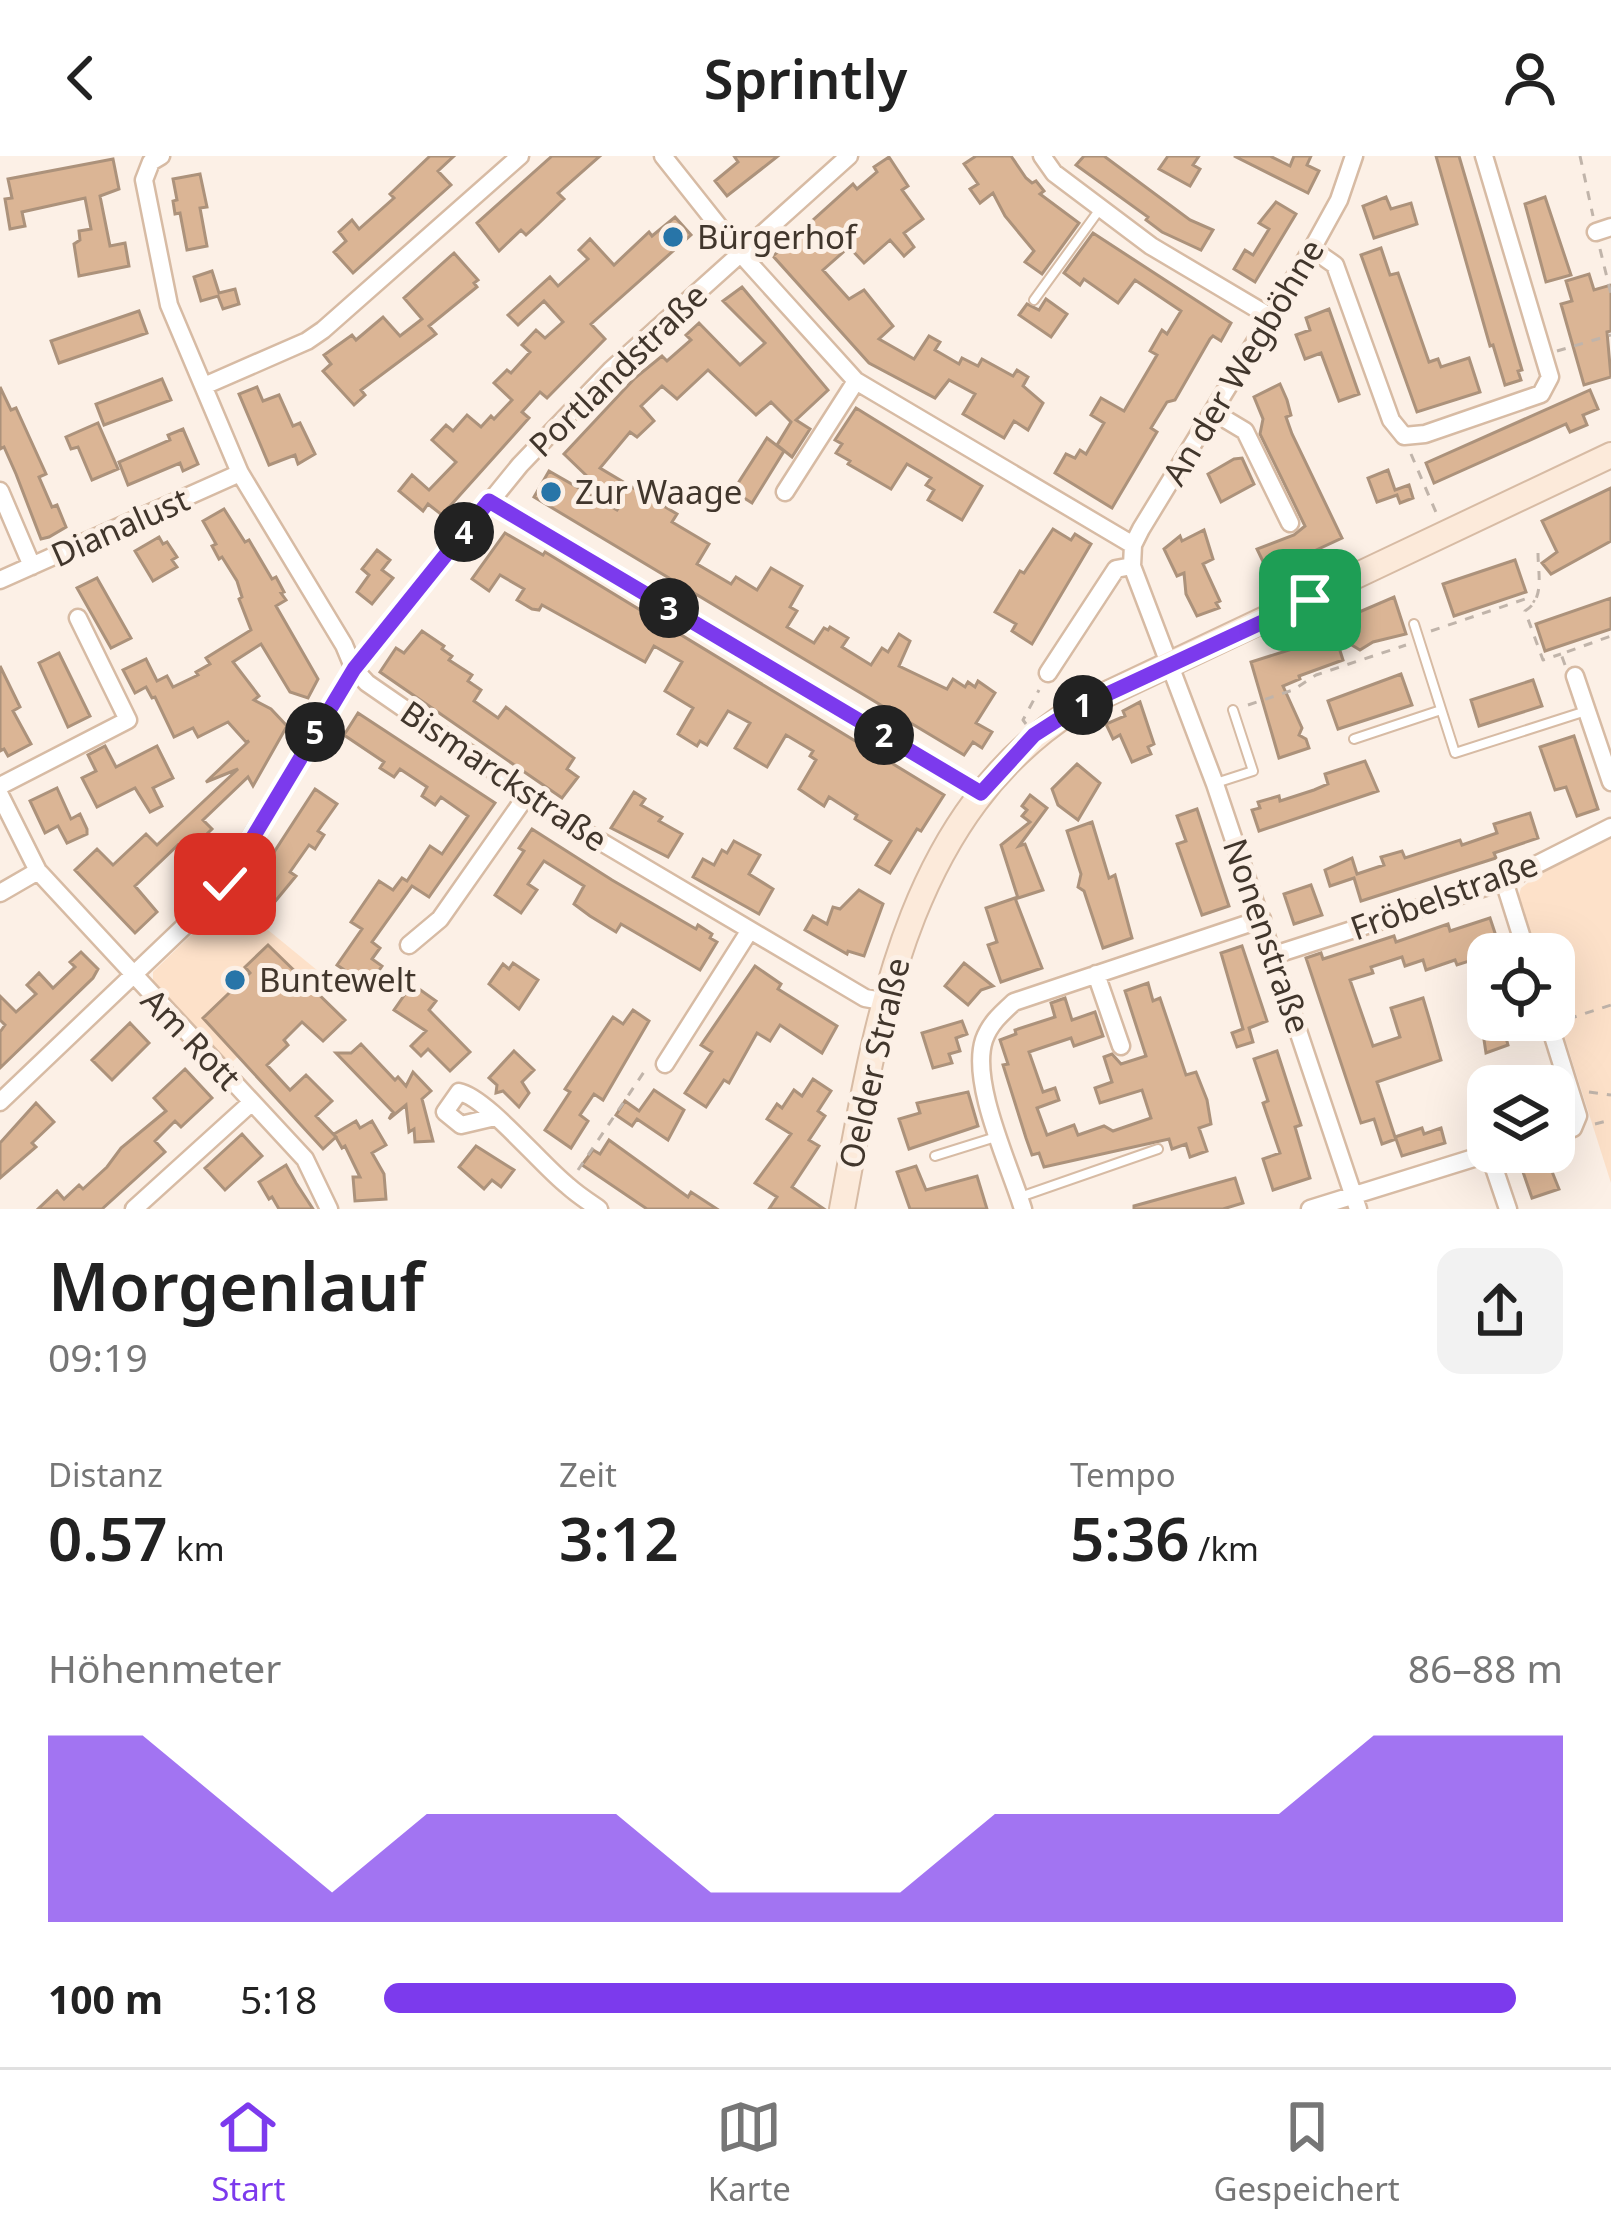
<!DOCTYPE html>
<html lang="de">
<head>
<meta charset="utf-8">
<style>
	body { margin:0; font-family:"Noto Sans",sans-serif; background:#f2f2f2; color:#222; height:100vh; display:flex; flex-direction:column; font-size:45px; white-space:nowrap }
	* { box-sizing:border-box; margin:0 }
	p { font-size:39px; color:#767676 }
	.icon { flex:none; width:66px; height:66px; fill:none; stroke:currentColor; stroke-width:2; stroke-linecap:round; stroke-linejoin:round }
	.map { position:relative; height:1053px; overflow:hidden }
	.drawer { display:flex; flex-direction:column; background:#fff; flex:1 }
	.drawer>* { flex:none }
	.tools { position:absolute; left:1467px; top:777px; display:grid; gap:24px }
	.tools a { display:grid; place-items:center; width:108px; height:108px; border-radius:24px; background:#fff; box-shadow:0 12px 48px #0002; font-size:60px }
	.pin { position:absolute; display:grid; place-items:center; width:102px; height:102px; color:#fff; margin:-51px; border-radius:24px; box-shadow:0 6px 18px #0006 }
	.km { position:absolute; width:60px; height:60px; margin:-30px; border-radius:50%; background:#222; color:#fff; font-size:33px; line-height:60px; text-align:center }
	.round { display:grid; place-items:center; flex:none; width:126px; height:126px; border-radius:24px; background:#f2f2f2 }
	.summary { display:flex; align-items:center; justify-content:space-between; height:204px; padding:0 48px }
	h1 { font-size:66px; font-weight:600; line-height:90px }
	.figures { display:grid; grid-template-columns:repeat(3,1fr); gap:18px; height:204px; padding:12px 48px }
	.figures div { display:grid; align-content:center }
	.figures b { font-size:60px; font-weight:600 }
	.figures small { font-size:33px; font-weight:400 }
	.figures p { font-size:33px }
	.chart { height:336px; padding:24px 48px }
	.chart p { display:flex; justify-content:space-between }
	.chart svg { width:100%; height:216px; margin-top:12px; fill:#7c3aed; opacity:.7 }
	ul { padding:0 48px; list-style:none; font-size:39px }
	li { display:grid; grid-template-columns:192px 144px 1fr; align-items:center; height:90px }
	li i { height:30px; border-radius:15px; background:#7c3aed }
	header { display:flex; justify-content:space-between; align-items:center; height:156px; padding:0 48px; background:#fff; font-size:54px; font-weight:600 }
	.tabs { display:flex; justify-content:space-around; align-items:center; height:168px; border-top:3px solid #e0e0e0; background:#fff; font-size:33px; color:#767676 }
	.tabs a { display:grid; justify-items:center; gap:6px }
	.tabs .active { color:#7c3aed }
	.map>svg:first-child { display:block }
	.built { fill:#fde1c9 }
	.building { fill:#dbb595; stroke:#ac927b; stroke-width:3 }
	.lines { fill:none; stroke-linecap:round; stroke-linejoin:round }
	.lane-casing { stroke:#d7bba4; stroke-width:12 }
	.street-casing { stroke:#d7bba4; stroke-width:21 }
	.secondary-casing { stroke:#d7bba4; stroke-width:28 }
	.path { stroke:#c0b4aa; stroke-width:3; stroke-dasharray:9 9; stroke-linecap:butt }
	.lane { stroke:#fff; stroke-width:8 }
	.street { stroke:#fff; stroke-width:16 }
	.secondary { stroke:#fceada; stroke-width:24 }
	.route-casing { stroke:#fff; stroke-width:24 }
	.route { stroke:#7c3aed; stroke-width:15 }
	.poi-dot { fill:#2875a8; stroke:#fcf0e6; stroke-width:4.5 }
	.labels { text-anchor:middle; stroke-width:10; stroke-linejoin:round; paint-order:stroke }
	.poi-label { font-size:33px; fill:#41362c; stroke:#fcf0e6; text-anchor:start }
	.street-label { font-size:33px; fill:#41362c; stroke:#fcf0e6 }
</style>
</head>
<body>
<header><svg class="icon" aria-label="back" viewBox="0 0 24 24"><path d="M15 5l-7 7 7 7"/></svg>Sprintly<svg class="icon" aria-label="person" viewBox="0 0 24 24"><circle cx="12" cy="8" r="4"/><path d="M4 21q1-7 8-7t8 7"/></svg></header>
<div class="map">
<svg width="1611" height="1053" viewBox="0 0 1611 1053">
	<rect width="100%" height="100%" fill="#fcf0e6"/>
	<path class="built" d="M1611,680V1027L1554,848V798H1538L1518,743L1521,732L1538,719Z
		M229,742L323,819L229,909L153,830V816Z"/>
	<path class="building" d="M430,0H454L438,15L451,29L353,117L334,96L346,85L339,76L352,64L359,73L394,42L390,38Z
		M552,0H600L558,37L564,43L538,68L526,79L521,74L499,95L477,67Z
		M734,0H778L727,40L715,25L738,6Z
		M976,0H1011L1026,22L1032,27L1036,25L1044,35L1040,38L1079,67L1042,118L1025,106L1034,95L1005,60L993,37L980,47L970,33L978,28L964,8Z
		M1084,0H1104L1190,64L1213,74L1201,94L1162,76L1146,64L1148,61L1076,9Z
		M1168,0H1199L1193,9L1200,13L1190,30L1159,13Z
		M1234,0H1270L1290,10L1294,0H1311L1307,9L1319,15L1308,37Z
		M1436,0H1459L1522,214L1518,215L1521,224L1505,229L1493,189L1490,190Z
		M889,1L908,30L902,34L923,63L904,77L914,91L904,100L890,84L864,107L849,91L823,114L849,143L864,134L893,170L879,183L914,203L929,180L940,186L935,194L959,208L962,202L978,210L982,203L1013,220L1017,214L1028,221L1023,230L1043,247L1028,274L1014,265L1004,282L963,258L975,238L949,224L935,242L869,207L773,100L853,28L857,33L877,16L874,11Z
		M113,3L119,33L100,40L110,90L125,87L129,110L79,120L74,88L80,84L79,75L91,73L85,42L22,56L25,70L10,73L5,43L12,42L8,23Z
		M200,18L207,51L200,52L207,90L187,94L180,57L175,58L173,45L177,44L173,23Z
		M1386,41L1391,53L1411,47L1417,68L1374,82L1363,50Z
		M1545,41L1571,119L1546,126L1525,48Z
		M1276,46L1296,58L1255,126L1234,113L1245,94L1253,99L1269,73L1259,67Z
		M675,61L691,79L591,168L605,183L547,242L540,236L522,256L529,262L442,359L428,348L423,355L399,335L412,319L429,334L456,306L432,284L446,269L453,275L467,259L481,271L491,260L494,263L512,244L494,227L507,214L511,217L530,196L522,189L536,174L545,182L563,166L544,145L518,169L508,159L550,121L558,130L588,103L579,94L590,83L614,109L649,76L652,80Z
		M1093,77L1231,167L1221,185L1213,180L1210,183L1175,244L1167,246L1151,272L1157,276L1112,352L1055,317L1066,298L1075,302L1080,294L1086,298L1104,267L1091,259L1101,242L1124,255L1157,199L1150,195L1162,174L1167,178L1181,155L1135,124L1118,147L1084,123L1080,129L1064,117Z
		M1381,92L1390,119L1398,117L1429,206L1438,203L1441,211L1469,202L1480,236L1417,256L1361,99Z
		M454,97L478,124L474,127L477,131L429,170L436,178L361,234L365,239L354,249L323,215L331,208L324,199L352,179L356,184L383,161L400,180L422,163L404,142Z
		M212,115L219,137L235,133L239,148L223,153L218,140L201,145L194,121Z
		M1589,118L1594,134L1611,129V175L1607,176L1611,221L1584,229L1561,148L1572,145L1566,125Z
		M742,131L828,234L796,264L810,273L792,301L777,289L791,266L771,246L756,259L708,214L677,243L662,230L641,250L654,265L637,281L630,276L600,312L677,358L672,366L709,388L697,408L731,428L736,421L757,434L771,412L802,430L790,451L797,455L787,471L814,487L824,472L828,474L830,471L848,482L842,491L871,509L882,492L888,496L899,478L910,485L899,510L947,533L953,523L965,531L968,526L975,531L978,525L995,537L976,567L992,576L982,592L973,586L964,599L534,341L549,315L617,354L619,351L564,298L635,222L662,200L667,205L691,184L686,179L699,167L740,209L765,187L723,145Z
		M1046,143L1067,158L1051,181L1019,159L1027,148L1039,154Z
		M1329,153L1359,238L1339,245L1321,197L1305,203L1296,179L1310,174L1306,162Z
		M139,155L147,177L59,207L51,185Z
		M162,223L171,244L104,269L96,248Z
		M1280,228L1287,244L1291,259L1286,261L1292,278L1342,382L1310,397L1315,407L1296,420L1290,406L1268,416L1257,393L1294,379L1305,370L1260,278L1263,263L1254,241Z
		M0,231L11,254L16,252L46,318L39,321L52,351L57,349L66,371L49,381L41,383L16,318L4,291L0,293Z
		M257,231L263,245L279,239L293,270L300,267L315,298L298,308L295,299L269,309L239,238Z
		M1590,234L1598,253L1583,259L1587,269L1570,276L1566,268L1434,327L1426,307Z
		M856,252L982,330L962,364L928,344L934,334L926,329L931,322L907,308L891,333L848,308L850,305L836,297L842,288L835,284Z
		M98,267L118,313L92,324L78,291L71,293L66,281Z
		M183,273L198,308L183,315L180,307L128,329L119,306L170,284L168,279Z
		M767,282L784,295L752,347L733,335Z
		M1242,302L1254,328L1221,346L1208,318L1234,303Z
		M1388,314L1395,334L1409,329L1413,342L1400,347L1397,339L1377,346L1368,322Z
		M1611,332V385L1551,418L1542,407L1557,396L1542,365Z
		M224,353L245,386L249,384L272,423L276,421L284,436L281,437L286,444L276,450L318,523L308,542L290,536L261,488L233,506L259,540L254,544L271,553L287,570L253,630L248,621L203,664L212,673L186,698L178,689L135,730L157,756L135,777L75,714L97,693L113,709L146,678L157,689L238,613L206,626L249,585L246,586L228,566L198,581L193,572L174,581L155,541L152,542L146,531L135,537L123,514L146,503L157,525L167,520L173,531L198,519L196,516L210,508L206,502L251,474L239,443L242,441L237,425L222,401L219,403L212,390L216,388L203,365Z
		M1053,373L1071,384L1075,378L1091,388L1032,488L1012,475L1016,468L995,456L1020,415L1024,417Z
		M1204,374L1213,403L1203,408L1220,445L1216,447L1219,452L1197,460L1186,438L1184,417L1177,420L1164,393L1180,380L1182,385Z
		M505,377L543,399L545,396L944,639L921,675L917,673L890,717L876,709L891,685L855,663L857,659L829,641L824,650L799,633L816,604L810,600L813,595L786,579L767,611L735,592L750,567L728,555L707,589L700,585L697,590L678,578L693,552L665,535L682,506L654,490L645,506L542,449L539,454L532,453L517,444L524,433L500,419L489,435L472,423Z
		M159,381L163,388L167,386L177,401L172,404L177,411L153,425L135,395Z
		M377,394L390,404L382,414L393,422L372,448L357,436L369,419L362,413Z
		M1515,404L1526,436L1454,460L1443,428Z
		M97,422L131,482L111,492L77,432Z
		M1394,441L1406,478L1373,486L1360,494L1335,479L1343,504L1299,520L1300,523L1283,530L1302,572L1299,579L1306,583L1309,592L1279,602L1251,506L1289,494L1287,489L1349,469L1342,446L1357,457Z
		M1611,442V473L1545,495L1536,468Z
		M422,475L444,490L442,493L452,500L449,504L472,519L468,525L481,534L474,545L498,562L506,551L574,602L567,613L578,621L562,642L380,516L396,492L404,497Z
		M59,497L90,560L68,571L39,507Z
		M0,510L20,551L13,555L31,588L8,600L4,593L0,595Z
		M1401,518L1412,549L1338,573L1328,545Z
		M1533,524L1542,550L1479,570L1471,544Z
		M1140,546L1154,588L1148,591L1151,598L1132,606L1120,579L1113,583L1106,568L1125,560L1123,555Z
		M358,557L495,647L429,741L412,730L372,786L380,792L372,803L382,810L368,830L337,809L362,773L351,766L379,725L393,734L402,722L407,725L430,690L442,698L468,660L441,641L435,649L422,640L427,631L400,613L394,621L380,612L384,606L344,579Z
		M1574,580L1598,653L1577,660L1566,631L1555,634L1540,591Z
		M105,590L116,611L157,590L173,622L153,632L162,650L150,656L135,632L97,651L82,622L96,615L88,599Z
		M1365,605L1378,635L1259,675L1252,654L1260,652L1258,646L1279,640L1280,645L1314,634L1328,628L1325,618Z
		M1077,608L1100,627L1078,664L1058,649L1052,633Z
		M57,632L71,663L80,658L87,673V678L67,687L58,670L45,677L30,645Z
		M315,633L337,648L318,675L324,679L315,693L309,689L290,716L296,720L264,759L243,744Z
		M634,636L645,643L641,649L662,661L659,665L682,678L668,701L611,672Z
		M1030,639L1047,652L1019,690L1025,688L1043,734L1018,742L1001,689L1030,666L1022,660L1027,654L1022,650Z
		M1197,653L1229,750L1202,759L1177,688L1186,685L1177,660Z
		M1530,657L1538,682L1494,697L1496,702L1361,745L1354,722L1330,730L1325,714L1352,702L1357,718L1384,709L1381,701L1402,695L1405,702L1460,684L1462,689L1497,677L1494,668Z
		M1092,666L1109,722L1115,719L1132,782L1103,792L1084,735L1078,731L1081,718L1067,675Z
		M532,673L612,724L696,773L698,769L712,778L710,782L717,786L700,814L621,768L616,776L590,760L574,748L584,730L544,705L528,728L537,734L521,757L495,739L524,695L519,692Z
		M734,685L760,699L749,718L773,733L759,758L693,721L703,703L714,709L722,694L727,697Z
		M1311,729L1322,759L1294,768L1284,738Z
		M859,734L883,748L864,800L848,795L847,798L805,774L813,760L827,768L833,751L840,753Z
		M1015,742L1042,812L1001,826L988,789L997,786L986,752Z
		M1490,762L1502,798H1488V844L1472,804L1457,809L1455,804L1426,814L1423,804L1405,810L1402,801L1371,811L1373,817L1350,824L1373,890L1400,881L1391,852L1423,842L1429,862L1441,904L1377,926L1395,981L1422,972L1424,978L1441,972L1445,987L1402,1000L1396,983L1382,988L1374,963L1361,967L1306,802L1321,797L1323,803L1394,780L1396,786L1448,768L1450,775Z
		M268,789L345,864L323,885L302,866L284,884L288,889L267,909L290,934L306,919L332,945L316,960L336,981L323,993L203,862L250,817L245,811Z
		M1242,790L1267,865L1249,872L1253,886L1237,891L1232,877L1243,873L1221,797Z
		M81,796L98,813L93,822L0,912V876L5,869L0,864V840L16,856L36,838L27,829L39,817L53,832L75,811L70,806Z
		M513,807L538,824L519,853L489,828L503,808L509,813Z
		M964,807L993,830L981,834L968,849L945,830Z
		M755,810L781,828L778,833L837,870L822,897L780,869L770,885L757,877L729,927L724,924L706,951L685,937L712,896L701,889Z
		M1148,827L1153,845L1160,842L1186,919L1196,916L1207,944L1211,968L1199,972L1207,995L1190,1001L1186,988L1172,993L1169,983L1044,1011L1039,997L1032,999L1026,982L1003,909L1008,908L1000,884L1016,878L1015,874L1055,861L1051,847L1065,842L1072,864L1095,856L1103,880L1074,890L1071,882L1029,896L1043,936L1055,932L1059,944L1037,952L1047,979L1074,969L1078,979L1104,970L1113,975L1151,962L1142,934L1100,947L1095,932L1112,926L1104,901L1112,898L1121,908L1146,900L1125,835Z
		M412,828L436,845L429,854L470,896L450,915L428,893L421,900L411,890L426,875L394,854Z
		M633,854L649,865L603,944L594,938L580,959L588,965L571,992L545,974L570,936L565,933L613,861L623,868Z
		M1481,864H1536V868L1505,878L1508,889L1486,897Z
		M962,865L967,878L956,882L960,895L949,898L952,907L933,912L922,877Z
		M130,867L149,887L112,924L92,904Z
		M361,888L395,924L398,921L406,930L413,916L431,935L422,943L433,985L415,986L414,973L409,976L406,949L389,963L393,956L336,897H351Z
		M514,895L534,914L522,926L529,937L519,951L503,935L496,937L497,929L489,922Z
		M1277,895L1301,969L1295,971L1310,1022L1273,1034L1263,1003L1280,997L1263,947L1268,945L1254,903Z
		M185,913L212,942L181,971L175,965L155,985L165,996L102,1053H38L57,1035L64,1043L79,1029L83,1033L107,1011L121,992L166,955L154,942Z
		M813,923L831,935L818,955L825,960L809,984L819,990L792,1031L824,1053H769L777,1041L755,1027L791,978L767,963L777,948L782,952L794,934L802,940Z
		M654,934L684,954L668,984L637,963L632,970L616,959L625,945L639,955Z
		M968,936L978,970L909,993L899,963L920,957L917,947Z
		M36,947L54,966L32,987L36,991L0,1022V987Z
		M356,965L360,972L372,965L386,989L372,997L384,1018L386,1043L355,1045L353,1021H360L345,990L342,992L334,978Z
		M242,978L262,1000L225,1034L205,1012Z
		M609,984L688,1041L691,1036L717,1053H647L582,1009L593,994L600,998Z
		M476,990L514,1014L501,1031L492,1024L484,1033L459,1011Z
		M1549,1008L1559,1033L1532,1042L1523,1016Z
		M286,1009L296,1027L313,1053H279L272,1041L269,1043L259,1026Z
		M916,1010L926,1034L977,1020L987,1053H910L897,1016Z
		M1235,1022L1243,1047L1223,1053H1134V1050Z"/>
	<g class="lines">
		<g class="lane-casing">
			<path id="lane" d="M1034,144L1100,53
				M1414,468L1455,597L1586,555
				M1354,583L1441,554
				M1216,627L1253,615L1233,554
				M935,1000L999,980
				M1020,1041L1158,993"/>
		</g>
		<g class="street-casing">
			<path id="street" d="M161,0L151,6L144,24L169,149L240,317L344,489L354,513L367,527L571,668L865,842L882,845
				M663,0L740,97L856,225L1133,389
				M1042,0L1054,17L1151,90L1269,160
				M1354,0L1339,44L1312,93L1141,373L1133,389L1132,410L1215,628L1358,1053
				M1596,76L1611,71
				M1312,93L1335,109L1391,264L1404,280L1425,278L1541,238L1550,221L1484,0
				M204,230L307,185L323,174L520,0
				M1215,257L1245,275L1290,367
				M0,335L32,410
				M785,336L856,225
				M489,345L981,636
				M0,424L240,317
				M1048,517L1116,413L1132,410
				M1575,520L1611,626
				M0,630L128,564L78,462
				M0,639L38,715L305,1003L329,1053
				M1504,725L1527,798
				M0,737L38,715
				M409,789L440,763L527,639
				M1274,799L1504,725L1611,671
				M1096,818L1121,890
				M1548,864L1578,960L1573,972L1554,977
				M665,908L750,774
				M0,946L215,741L354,513L520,309L611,214L849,0
				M495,961L461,969L445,956L459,936C486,941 542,1010 568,1030C578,1039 589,1046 599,1053
				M1489,997L1508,1053
				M134,1053L252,946
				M1023,1053C1010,1010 970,927 984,884C990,867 1002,857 1014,846L1262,763
				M1310,1053L1493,996"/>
		</g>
		<g class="secondary-casing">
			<path id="secondary" d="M842,1053C876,871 904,663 1073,554L1611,299"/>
		</g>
		<path class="path" d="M1580,0L1593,60
			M1600,93L1611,138
			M1557,195L1611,179
			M1411,298L1438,361
			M1538,397C1538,418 1545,443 1525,455L1543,504L1561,498
			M1431,475L1528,442L1535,446
			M1565,509L1561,498L1611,480
			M1248,549L1293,534L1316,519L1406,489
			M1026,568L1023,564L1039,534
			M1568,863L1611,849
			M1589,936L1611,939
			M1595,968L1611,964
			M578,1014L646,913"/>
		<use href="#lane" class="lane"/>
		<use href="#street" class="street"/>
		<use href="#secondary" class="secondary"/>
	</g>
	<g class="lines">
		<g class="route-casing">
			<path id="route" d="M225,728L354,513L489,345L981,637L1034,579L1073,554L1310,444"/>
		</g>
		<use href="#route" class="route"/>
	</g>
	<g class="poi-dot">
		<circle cx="673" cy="81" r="12"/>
		<circle cx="551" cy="336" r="12"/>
		<circle cx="235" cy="824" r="12"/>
	</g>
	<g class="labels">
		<g class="poi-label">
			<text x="697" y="93">Bürgerhof</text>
			<text x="575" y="348">Zur Waage</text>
			<text x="259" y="836">Buntewelt</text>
		</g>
		<g class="street-label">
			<text transform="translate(1243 206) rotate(-59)" y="12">An der Wegböhne</text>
			<text transform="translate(618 214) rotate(-44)" y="12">Portlandstraße</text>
			<text transform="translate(120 371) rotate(-24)" y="12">Dianalust</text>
			<text transform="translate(504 620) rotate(34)" y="12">Bismarckstraße</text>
			<text transform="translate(1444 740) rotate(-20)" y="12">Fröbelstraße</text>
			<text transform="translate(1267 780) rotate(71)" y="12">Nonenstraße</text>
			<text transform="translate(191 883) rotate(46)" y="12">Am Rott</text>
			<text transform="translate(874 907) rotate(-77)" y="12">Oelder Straße</text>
		</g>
	</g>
</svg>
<div class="tools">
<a><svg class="icon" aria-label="locate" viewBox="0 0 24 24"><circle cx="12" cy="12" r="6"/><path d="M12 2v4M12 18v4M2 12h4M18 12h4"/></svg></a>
<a><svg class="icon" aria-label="layers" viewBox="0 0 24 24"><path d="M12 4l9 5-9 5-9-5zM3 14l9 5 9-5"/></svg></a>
</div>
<div class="pin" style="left:1310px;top:444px;background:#1e9e55"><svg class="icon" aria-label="arrive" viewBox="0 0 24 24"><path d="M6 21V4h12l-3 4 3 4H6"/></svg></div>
<div class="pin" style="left:225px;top:728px;background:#d93025"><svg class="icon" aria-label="check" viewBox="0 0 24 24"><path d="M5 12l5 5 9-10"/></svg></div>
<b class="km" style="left:1083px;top:549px">1</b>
<b class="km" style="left:884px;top:579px">2</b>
<b class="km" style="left:669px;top:452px">3</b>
<b class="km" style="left:464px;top:376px">4</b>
<b class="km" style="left:315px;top:576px">5</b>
</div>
<section class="drawer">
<div class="summary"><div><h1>Morgenlauf</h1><p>09:19</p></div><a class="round"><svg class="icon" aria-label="share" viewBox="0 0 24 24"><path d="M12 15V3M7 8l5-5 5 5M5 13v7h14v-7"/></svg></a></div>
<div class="figures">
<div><p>Distanz</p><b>0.57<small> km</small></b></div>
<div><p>Zeit</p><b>3:12</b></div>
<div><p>Tempo</p><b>5:36<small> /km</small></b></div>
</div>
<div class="chart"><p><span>Höhenmeter</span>86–88 m</p>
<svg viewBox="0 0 160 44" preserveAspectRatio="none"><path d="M0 44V6L10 6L20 22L30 38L40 22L50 22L60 22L70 38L80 38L90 38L100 22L110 22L120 22L130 22L140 6L150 6L160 6V44z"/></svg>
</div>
<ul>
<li><b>100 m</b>5:18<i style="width:96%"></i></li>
</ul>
</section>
<nav class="tabs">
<a class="active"><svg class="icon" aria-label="home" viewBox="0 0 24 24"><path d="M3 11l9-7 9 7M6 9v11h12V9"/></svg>Start</a>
<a><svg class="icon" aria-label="map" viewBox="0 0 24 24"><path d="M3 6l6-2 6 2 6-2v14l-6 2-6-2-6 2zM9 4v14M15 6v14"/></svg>Karte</a>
<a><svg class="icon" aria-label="saved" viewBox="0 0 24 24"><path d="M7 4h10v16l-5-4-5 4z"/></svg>Gespeichert</a>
</nav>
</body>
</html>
